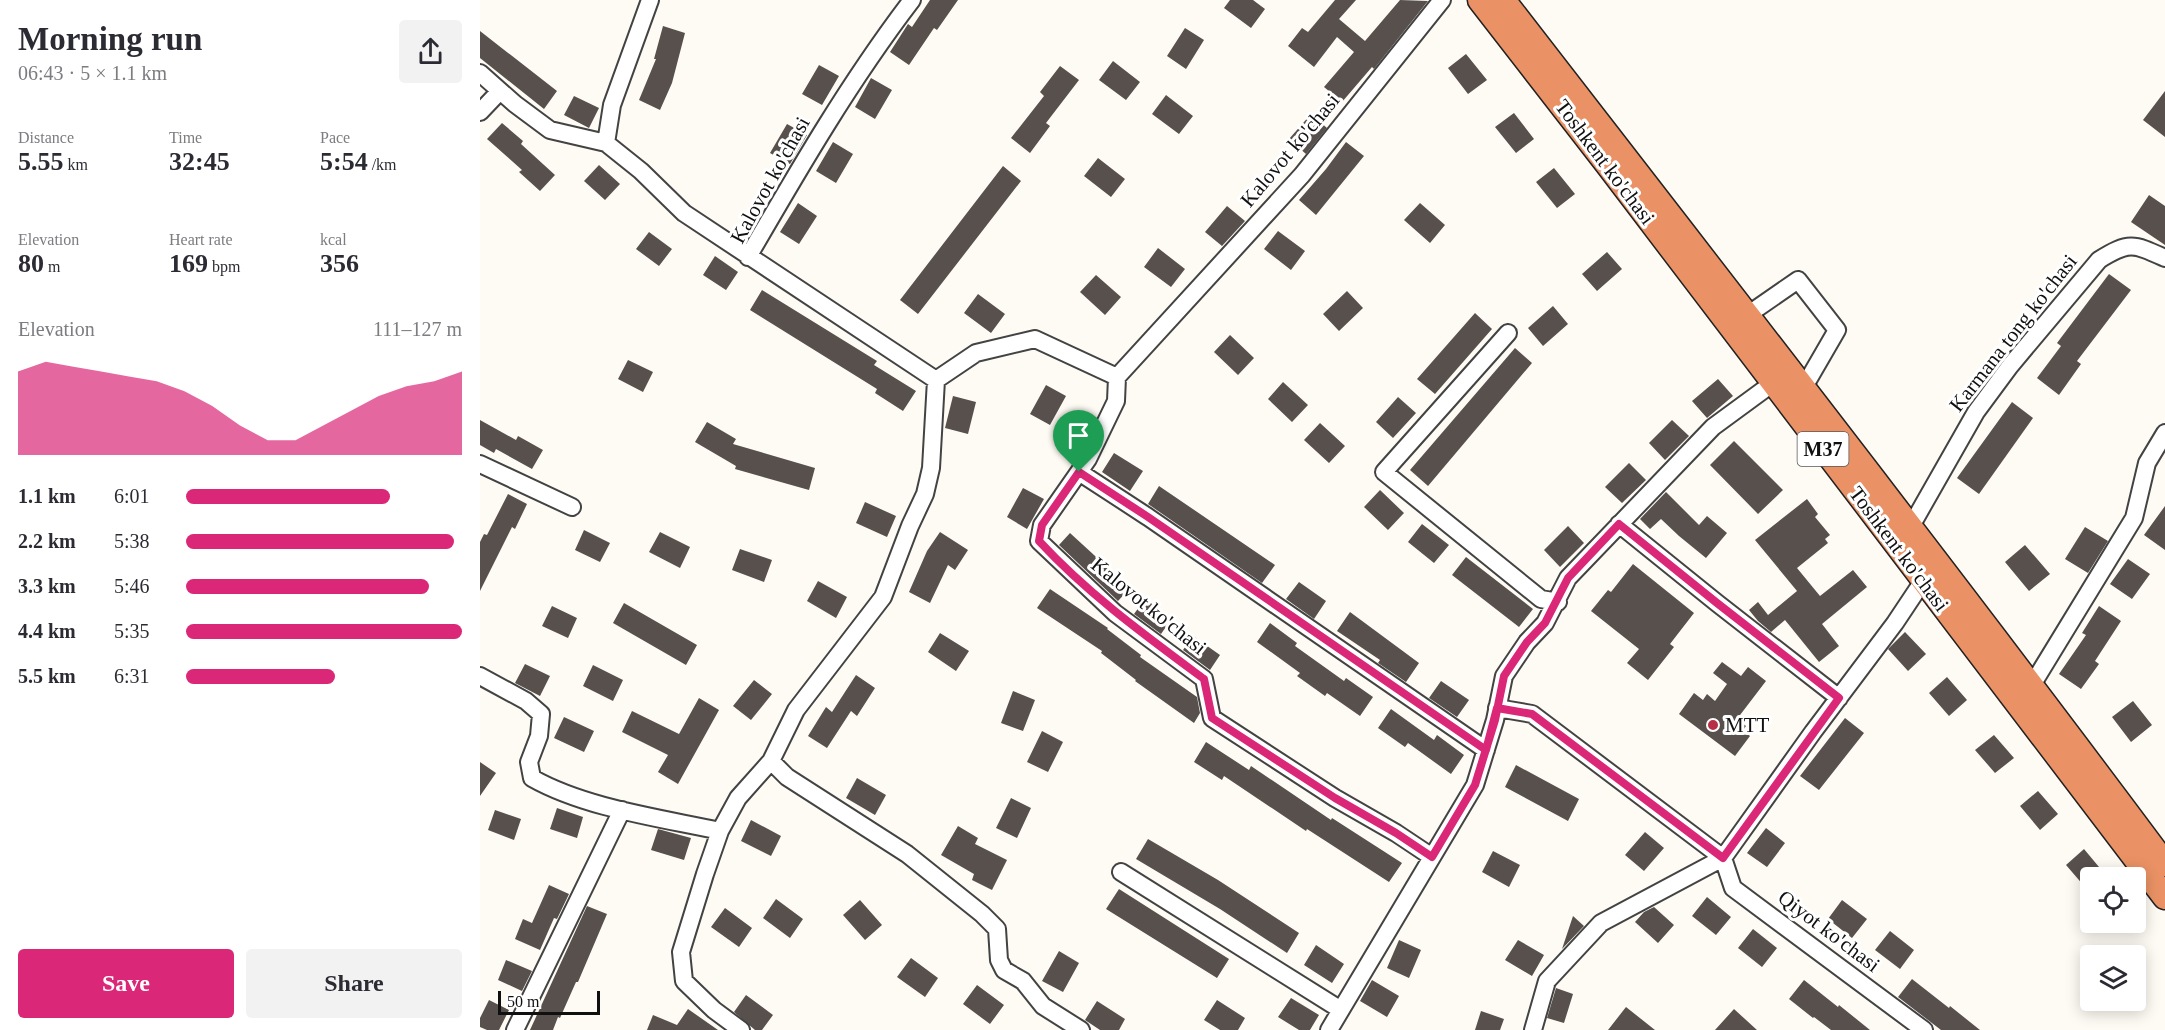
<!DOCTYPE html>
<html lang="en">
<head>
<meta charset="utf-8">
<style>
	body { margin:0; font-family:Georgia,serif; background:#f2f2f3; color:#2b2b33; height:100vh; display:flex; flex-direction:column; font-size:22px; white-space:nowrap }
	* { box-sizing:border-box; margin:0 }
	p { font-size:20px; color:#7c7c81 }
	.icon { flex:none; width:33px; height:33px; fill:none; stroke:currentColor; stroke-width:2; stroke-linecap:round; stroke-linejoin:round }
	.map { position:relative; flex:1; overflow:hidden }
	.details { display:flex; flex-direction:column; background:#fff; width:480px }
	.details>* { flex:none }
	.buttons { position:absolute; left:1600px; top:867px; display:grid; gap:12px }
	.buttons a { display:grid; place-items:center; width:66px; height:66px; border-radius:6px; background:#fff; box-shadow:0 3px 15px #0003; font-size:30px }
	.scale { position:absolute; left:18px; bottom:15px; width:102px; box-sizing:border-box; padding-left:6px; border:3px solid #101010; border-top:0; font-size:16px; line-height:21px; white-space:nowrap; color:#101010; -webkit-text-stroke:4px #fff; paint-order:stroke }
	.pin { position:absolute; display:grid; place-items:center; width:51px; height:51px; color:#fff; margin:-62px -26px; border-radius:50% 50% 50% 0; rotate:-45deg; box-shadow:0 0 6px #0007 }
	.pin .icon { rotate:45deg }
	.round { display:grid; place-items:center; flex:none; width:63px; height:63px; border-radius:6px; background:#f2f2f3 }
	.headline { display:flex; align-items:center; justify-content:space-between; height:102px; padding:0 18px }
	h1 { font-size:33px; font-weight:800; line-height:45px }
	.stats { display:grid; grid-template-columns:repeat(3,1fr); gap:9px; height:102px; padding:6px 18px }
	.stats div { display:grid; align-content:center }
	.stats b { font-size:26px; font-weight:800 }
	.stats small { font-size:16px; font-weight:400 }
	.stats p { font-size:16px }
	.chart { height:168px; padding:12px 18px }
	.chart p { display:flex; justify-content:space-between }
	.chart svg { width:100%; height:108px; margin-top:6px; fill:#db2777; opacity:.7 }
	.cta { display:flex; gap:12px; margin-top:auto; padding:12px 18px }
	.cta a { flex:1; height:69px; border-radius:6px; background:#db2777; color:#fff; font-size:24px; font-weight:800; line-height:69px; text-align:center }
	.cta a+a { background:#f2f2f3; color:#2b2b33 }
	ul { padding:0 18px; list-style:none; font-size:20px }
	li { display:grid; grid-template-columns:96px 72px 1fr; align-items:center; height:45px }
	li i { height:15px; border-radius:8px; background:#db2777 }
	main { display:flex; flex:1; min-height:0 }
	.map>svg:first-child { display:block }
	.building { fill:#58504d }
	.lines { fill:none; stroke-linecap:round; stroke-linejoin:round }
	.minor-casing { stroke:#434343; stroke-width:20 }
	.highway-casing { stroke:#212121; stroke-width:27 }
	.minor { stroke:#fff; stroke-width:16 }
	.highway { stroke:#ea9265; stroke-width:24 }
	.route-casing { stroke:#fff; stroke-width:12 }
	.route { stroke:#db2777; stroke-width:8 }
	.poi-dot { fill:#b73047; stroke:#fff; stroke-width:2 }
	.labels { text-anchor:middle; stroke-width:6; stroke-linejoin:round; paint-order:stroke }
	.shield { fill:#fff; stroke:#585858; stroke-width:1.5 }
	.shield-label { font-size:20px; font-weight:bold; fill:#101010 }
	.street-label { font-size:21px; fill:#101010; stroke:#fff }
	.poi-label { font-size:21px; fill:#101010; stroke:#fff; text-anchor:start }
</style>
</head>
<body>
<main>
<section class="details">
<div class="headline"><div><h1>Morning run</h1><p>06:43 · 5 × 1.1 km</p></div><a class="round"><svg class="icon" aria-label="share" viewBox="0 0 24 24"><path d="M12 15V3M7 8l5-5 5 5M5 13v7h14v-7"/></svg></a></div>
<div class="stats">
<div><p>Distance</p><b>5.55<small> km</small></b></div>
<div><p>Time</p><b>32:45</b></div>
<div><p>Pace</p><b>5:54<small> /km</small></b></div>
</div>
<div class="stats">
<div><p>Elevation</p><b>80<small> m</small></b></div>
<div><p>Heart rate</p><b>169<small> bpm</small></b></div>
<div><p>kcal</p><b>356</b></div>
</div>
<div class="chart"><p><span>Elevation</span>111–127 m</p>
<svg viewBox="0 0 160 44" preserveAspectRatio="none"><path d="M0 44V10L10 6L20 8L30 10L40 12L50 14L60 18L70 24L80 32L90 38L100 38L110 32L120 26L130 20L140 16L150 14L160 10V44z"/></svg>
</div>
<ul>
<li><b>1.1 km</b>6:01<i style="width:74%"></i></li>
<li><b>2.2 km</b>5:38<i style="width:97%"></i></li>
<li><b>3.3 km</b>5:46<i style="width:88%"></i></li>
<li><b>4.4 km</b>5:35<i style="width:100%"></i></li>
<li><b>5.5 km</b>6:31<i style="width:54%"></i></li>
</ul>
<div class="cta"><a>Save</a><a>Share</a></div>
</section>
<div class="map">
<svg width="1685" height="1030" viewBox="0 0 1685 1030">
	<rect width="100%" height="100%" fill="#fefbf4"/>
	<path class="building" d="M450,0H478L457,30L454,28L429,65L410,52L428,24L432,27Z
		M750,0H773L785,9L771,28L744,8Z
		M855,0H876L859,19L885,41L920,0L948,1L894,69L892,67L862,102L844,87L874,52L857,37L834,67L808,46L822,28L828,32Z
		M183,26L205,33L192,83L180,110L159,100L176,59H174Z
		M705,28L724,40L706,69L687,56Z
		M0,31L77,91L64,109L0,58Z
		M986,54L1007,80L988,94L968,68Z
		M633,61L660,82L646,100L619,80Z
		M339,65L359,76L342,105L322,94Z
		M580,66L599,80L566,123L570,126L550,153L531,138L564,96L560,92Z
		M391,78L412,90L395,119L375,107Z
		M1685,91V137L1663,120Z
		M686,95L713,116L699,134L672,114Z
		M94,96L119,108L109,128L84,115Z
		M1034,113L1054,139L1036,153L1015,127Z
		M831,114L847,128L826,154L809,139Z
		M22,123L43,141L41,144L75,175L60,191L39,172L42,170L7,139Z
		M307,124L327,135L310,164L290,153Z
		M353,142L373,154L356,183L336,171Z
		M866,142L884,156L836,215L819,200L846,169Z
		M618,158L645,179L631,197L604,176Z
		M119,165L140,184L125,200L104,181Z
		M523,166L541,181L438,314L420,300Z
		M1074,168L1095,194L1077,208L1056,182Z
		M1669,195L1685,206V245L1651,222Z
		M318,203L337,216L319,244L300,232Z
		M940,203L965,225L950,243L924,220Z
		M747,206L765,221L742,246L725,232Z
		M798,231L825,251L811,270L784,249Z
		M169,232L192,249L179,266L156,249Z
		M678,248L705,269L691,287L664,267Z
		M1127,252L1142,269L1117,291L1102,274Z
		M235,256L258,272L246,290L223,275Z
		M1629,274L1651,290L1597,361L1601,364L1579,395L1557,378L1581,346L1577,343Z
		M616,275L641,297L625,315L600,292Z
		M282,290L397,361L394,365L436,391L423,411L395,393L397,389L270,310Z
		M867,291L883,308L859,331L843,314Z
		M498,294L525,314L511,333L484,313Z
		M1073,306L1088,324L1063,346L1048,328Z
		M995,313L1012,329L955,394L937,379Z
		M750,335L774,358L758,375L734,352Z
		M1035,348L1052,363L948,486L930,470Z
		M148,360L173,372L163,392L138,379Z
		M1238,379L1253,396L1227,418L1212,401Z
		M803,382L828,405L812,422L788,399Z
		M566,385L586,396L570,425L550,414Z
		M473,396L496,402L488,434L465,428Z
		M918,397L936,413L913,438L896,422Z
		M1532,402L1553,418L1499,494L1477,478Z
		M0,420L36,440L38,436L63,450L52,469L16,449L14,453L0,445Z
		M1192,420L1209,436L1185,460L1169,443Z
		M227,422L256,439L253,444L335,468L329,490L255,469L256,466L215,442Z
		M840,423L865,446L849,463L824,440Z
		M1254,441L1303,490L1278,514L1230,465Z
		M634,453L663,471L650,491L622,472Z
		M1149,463L1166,480L1142,503L1125,487Z
		M679,486L795,565L782,583L668,504Z
		M543,488L564,499L547,529L527,517Z
		M900,490L924,513L908,530L884,507Z
		M1186,492L1219,525L1227,516L1247,533L1226,558L1199,536L1181,519L1170,529L1160,519Z
		M28,494L47,504L35,529L32,527L0,591V542L4,534L7,535Z
		M1327,499L1338,514L1335,517L1350,535L1345,539L1348,543L1317,568L1340,596L1373,570L1387,587L1342,624L1359,646L1339,662L1305,620L1291,632L1278,621L1269,610L1278,602L1288,615L1317,591L1275,540Z
		M385,502L416,516L407,537L376,523Z
		M1685,506V550L1664,535Z
		M942,524L969,545L954,563L928,542Z
		M1088,526L1104,543L1080,567L1064,550Z
		M1605,527L1628,541L1608,573L1585,559Z
		M104,530L130,543L120,562L95,550Z
		M180,532L210,547L200,568L169,552Z
		M460,532L488,550L475,570L468,565L450,603L429,592L447,551Z
		M590,533L650,588L638,601L579,545Z
		M1545,545L1570,574L1549,591L1525,562Z
		M260,549L292,560L284,582L252,570Z
		M986,557L1053,609L1039,627L972,575Z
		M1648,559L1670,574L1652,599L1630,584Z
		M1153,564L1214,613L1190,644L1194,647L1168,680L1147,663L1159,649L1111,611L1128,590L1131,592Z
		M338,581L367,597L356,618L327,601Z
		M819,582L846,601L834,619L806,599Z
		M570,589L628,628L627,629L661,655L660,657L717,697L720,713L714,723L655,681L656,680L621,653L622,651L557,608Z
		M665,599L692,618L681,634L654,614Z
		M144,603L217,645L206,665L133,623Z
		M72,606L97,618L88,638L62,626Z
		M1619,606L1641,621L1615,661L1619,664L1601,689L1579,674L1606,635L1602,633Z
		M870,612L939,663L926,682L898,663L900,660L857,631Z
		M790,623L817,643L815,646L864,681L866,678L893,697L880,716L847,693L845,696L817,676L820,673L777,642Z
		M1425,632L1446,654L1428,671L1408,649Z
		M460,633L489,651L476,671L448,652Z
		M713,636L740,655L730,670L703,650Z
		M1242,662L1261,676L1268,667L1286,681L1257,719L1266,726L1263,730L1270,736L1255,756L1199,714L1214,693L1223,700L1227,694L1235,701L1247,684L1233,673Z
		M45,664L70,676L60,696L35,683Z
		M113,665L143,680L133,701L103,686Z
		M376,675L395,688L377,716L371,711L347,748L328,736L346,707L352,712Z
		M1467,677L1487,700L1469,716L1449,693Z
		M274,680L292,694L271,720L253,706Z
		M961,681L989,700L977,717L949,698Z
		M533,691L555,700L543,731L521,723Z
		M219,698L239,710L198,784L178,772L188,755L142,732L152,711L199,734Z
		M1653,701L1672,725L1651,742L1632,717Z
		M911,709L954,740L957,735L984,755L971,774L928,743L925,747L898,728Z
		M84,717L114,731L104,752L74,738Z
		M1365,718L1384,733L1339,790L1320,776Z
		M562,731L583,742L568,772L547,762Z
		M1514,735L1534,758L1515,773L1495,750Z
		M726,742L769,770L771,766L851,820L852,818L922,863L909,882L827,829L826,831L744,776L742,780L714,762Z
		M0,762L16,773L0,796Z
		M1036,765L1099,799L1088,821L1025,787Z
		M377,778L406,795L395,815L366,798Z
		M1558,791L1578,814L1560,830L1540,806Z
		M531,798L551,808L537,838L516,828Z
		M77,808L103,817L97,838L70,829Z
		M15,810L41,819L34,840L8,830Z
		M271,820L301,836L291,856L261,841Z
		M478,826L498,838L495,844L527,860L512,890L492,880L494,874L461,855Z
		M1286,828L1305,843L1287,867L1267,853Z
		M178,829L211,838L204,860L171,850Z
		M1165,832L1184,848L1164,871L1145,855Z
		M668,839L738,880L819,933L807,953L740,909L656,859Z
		M1604,849L1624,873L1619,878H1611V894L1586,865Z
		M1013,851L1040,865L1029,887L1002,872Z
		M69,885L89,894L77,919L74,918L60,950L35,939L43,919L52,923Z
		M639,889L749,959L737,978L626,909Z
		M1227,897L1251,917L1236,935L1212,916Z
		M296,899L323,919L310,938L283,918Z
		M380,900L402,925L385,940L363,915Z
		M1362,900L1387,919L1372,938L1348,919Z
		M107,906L127,914L98,982H96L80,1018L78,1017L73,1030H50Z
		M1174,907L1194,925L1178,943L1155,922L1164,912Z
		M245,908L272,928L259,947L231,927Z
		M1093,916L1104,926L1082,949Z
		M1273,929L1297,948L1282,967L1258,948Z
		M1410,931L1434,950L1420,969L1395,950Z
		M919,940L941,950L929,978L907,968Z
		M1038,940L1064,955L1052,976L1025,960Z
		M836,945L864,964L852,983L824,965Z
		M579,951L599,963L583,992L562,981Z
		M431,958L458,978L445,997L417,977Z
		M26,960L52,971L42,991L18,980Z
		M1432,979L1469,1008L1470,1006L1500,1030H1461L1418,997Z
		M892,980L919,996L907,1017L880,1001Z
		M1324,980L1358,1007L1359,1005L1390,1030H1351L1334,1017L1333,1018L1309,999Z
		M497,985L524,1005L510,1024L483,1004Z
		M1076,988L1093,994L1084,1023L1067,1018Z
		M266,995L293,1015L282,1030H275L254,1012Z
		M811,998L839,1015L830,1030H819L798,1017Z
		M9,1000L29,1010L19,1030H7L0,1027V1018Z
		M737,1000L765,1018L758,1030H740L724,1020Z
		M617,1001L645,1019L639,1030H620L605,1020Z
		M1146,1007L1175,1030H1128Z
		M208,1009L238,1030H167L173,1015L197,1025Z
		M1254,1009L1277,1030H1235Z
		M1001,1011L1024,1019L1020,1030H995Z"/>
	<g class="lines">
		<g class="minor-casing">
			<path id="minor" d="M0,73L35,104L70,130L126,143L161,171L204,213L456,380L496,353L555,339L637,377L822,175L962,0
				M0,112L20,91
				M126,143L132,105L170,0
				M268,257C319,169 370,81 432,0
				M1266,316L1318,280L1357,330L1324,387
				M1028,333L904,472L1061,599L1078,602
				M637,377L636,401L608,459L562,525L559,541L635,613L724,679L732,718L855,798L916,833L952,857
				M0,464L92,507
				M599,472L668,517L1006,750
				M1139,524L1237,603L1359,698
				M1430,528L1496,412L1530,366L1619,260C1649,241 1654,244 1685,258
				M1443,581L1415,623L1333,732L1243,858L1253,888L1444,1030
				M0,676L46,701L61,714L59,736L49,762L52,778C105,808 180,818 240,831
				M1552,685L1654,518L1667,463L1685,433
				M1017,708L1052,714L1243,858L1121,923L1067,981L1053,1030
				M291,761L307,777L427,854L502,914L517,929L519,960L524,970L543,981L563,1006L601,1030
				M641,872L861,1010
				M35,1030L142,810
				M261,1030L234,1010L204,981L201,952L225,874L240,831L258,798L291,761L316,710L403,597L430,526L445,494L451,468L456,380
				M849,1030L995,785L1015,720L1024,676L1047,642L1065,623L1088,578L1233,427L1293,383"/>
		</g>
		<g class="highway-casing">
			<path id="highway" d="M1000,0L1128,165L1685,897
				M1023,0C1245,287 1468,573 1685,864"/>
		</g>
		<use href="#minor" class="minor"/>
		<use href="#highway" class="highway"/>
	</g>
	<g class="lines">
		<g class="route-casing">
			<path id="route" d="M599,472L668,517L1006,750L1017,708L1052,714L1243,858L1359,698L1237,603L1139,524L1088,578L1065,623L1047,642L1024,676L1015,720L995,785L952,857L916,833L855,798L732,718L724,679C666,636 608,594 559,541L562,525L599,472"/>
		</g>
		<use href="#route" class="route"/>
	</g>
	<circle class="poi-dot" cx="1233" cy="725" r="6"/>
	<g class="labels">
		<rect class="shield" x="1317.5" y="432" width="51" height="34" rx="4.5"/>
		<g class="shield-label">
			<text x="1343" y="456">M37</text>
		</g>
		<g class="street-label">
			<text transform="translate(810 150) rotate(-50)" y="7">Kalovot ko'chasi</text>
			<text transform="translate(1125 162) rotate(53)" y="7">Toshkent ko'chasi</text>
			<text transform="translate(290 180) rotate(-61)" y="7">Kalovot ko'chasi</text>
			<text transform="translate(1533 333) rotate(-52)" y="7">Karmana tong ko'chasi</text>
			<text transform="translate(1419 549) rotate(53)" y="7">Toshkent ko'chasi</text>
			<text transform="translate(669 606) rotate(39)" y="7">Kalovot ko'chasi</text>
			<text transform="translate(1349 931) rotate(37)" y="7">Qiyot ko'chasi</text>
		</g>
		<g class="poi-label">
			<text x="1245" y="732">MTT</text>
		</g>
	</g>
</svg>
<div class="buttons">
<a><svg class="icon" aria-label="locate" viewBox="0 0 24 24"><circle cx="12" cy="12" r="6"/><path d="M12 2v4M12 18v4M2 12h4M18 12h4"/></svg></a>
<a><svg class="icon" aria-label="layers" viewBox="0 0 24 24"><path d="M12 4l9 5-9 5-9-5zM3 14l9 5 9-5"/></svg></a>
</div>
<div class="scale">50 m</div>
<div class="pin" style="left:599px;top:472px;background:#1e9e55"><svg class="icon" aria-label="arrive" viewBox="0 0 24 24"><path d="M6 21V4h12l-3 4 3 4H6"/></svg></div>
</div>
</main>
</body>
</html>
